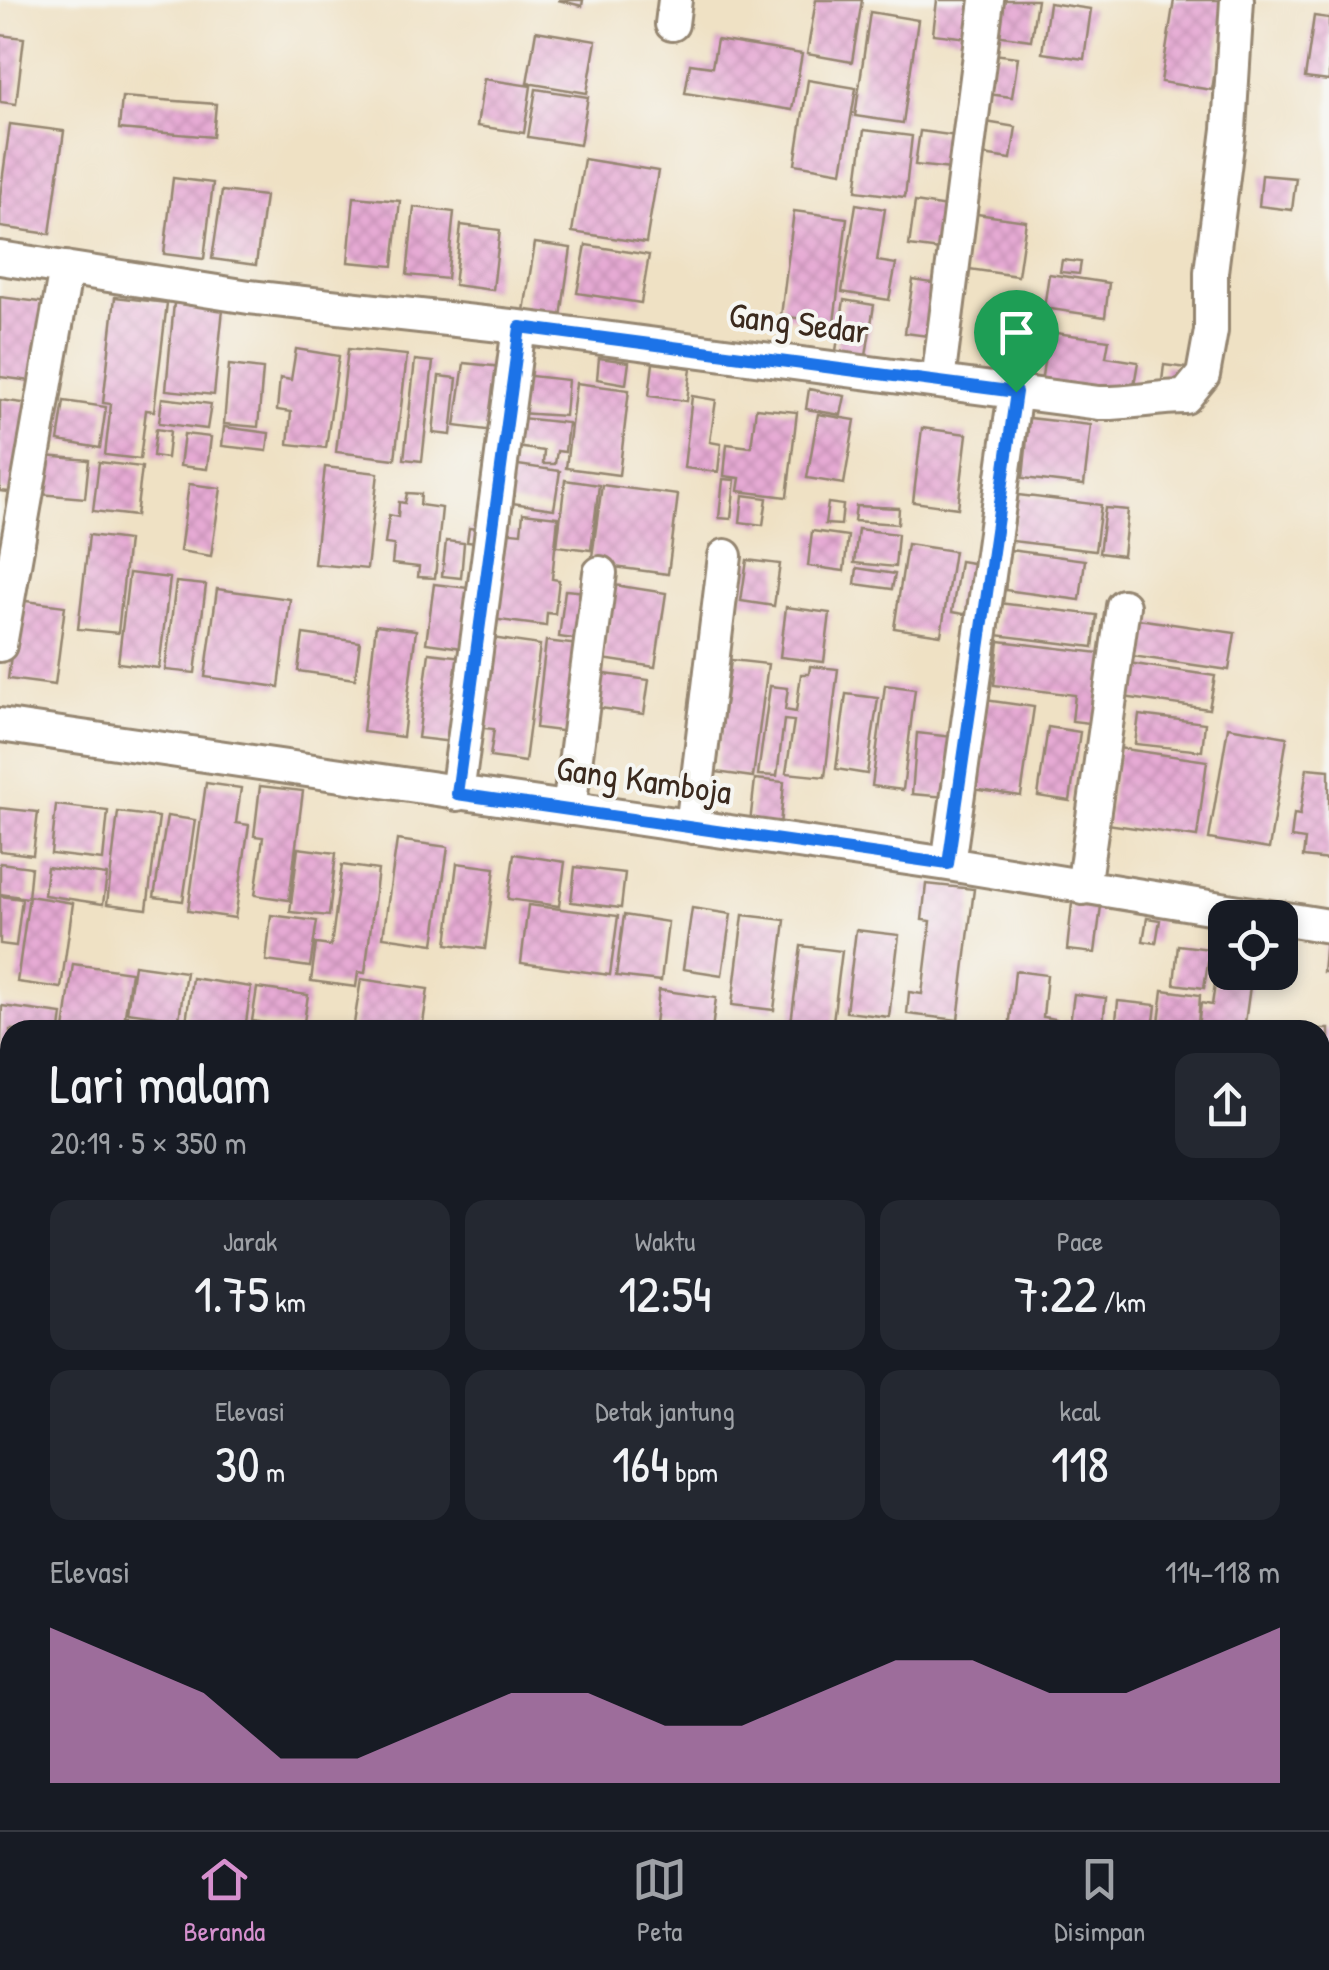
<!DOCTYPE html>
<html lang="id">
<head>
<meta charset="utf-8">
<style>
	body { margin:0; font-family:"Patrick Hand",sans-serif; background:#242831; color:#f1f3f6; height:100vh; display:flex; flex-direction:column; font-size:38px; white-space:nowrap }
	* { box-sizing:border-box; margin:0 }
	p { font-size:32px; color:#9ea1a6 }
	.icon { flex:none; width:55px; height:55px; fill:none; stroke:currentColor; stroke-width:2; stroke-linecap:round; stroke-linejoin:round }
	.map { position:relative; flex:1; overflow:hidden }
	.side { position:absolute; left:0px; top:1020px; width:1330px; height:810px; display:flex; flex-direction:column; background:#171b24; border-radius:30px 30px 0 0; box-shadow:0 5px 15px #0003 }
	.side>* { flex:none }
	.fabs { position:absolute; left:1208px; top:900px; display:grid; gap:20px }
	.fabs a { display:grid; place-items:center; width:90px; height:90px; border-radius:20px; background:#171b24; box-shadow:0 5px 15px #0003; font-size:50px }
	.pin { position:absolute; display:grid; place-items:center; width:85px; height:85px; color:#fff; margin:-102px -42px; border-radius:50% 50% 50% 0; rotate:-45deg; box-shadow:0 0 10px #0007 }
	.pin .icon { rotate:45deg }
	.round { display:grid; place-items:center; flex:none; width:105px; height:105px; border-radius:20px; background:#242831 }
	.headline { display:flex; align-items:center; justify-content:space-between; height:170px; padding:0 50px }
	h1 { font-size:55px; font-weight:600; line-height:75px }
	.figures { display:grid; grid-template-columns:repeat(3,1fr); gap:15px; height:170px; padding:10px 50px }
	.figures div { display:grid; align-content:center; border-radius:20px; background:#242831; text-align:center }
	.figures b { font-size:50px; font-weight:600 }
	.figures small { font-size:28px; font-weight:400 }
	.figures p { font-size:28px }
	.chart { height:280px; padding:20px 50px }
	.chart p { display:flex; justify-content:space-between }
	.chart svg { width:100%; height:180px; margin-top:10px; fill:#d690ce; opacity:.7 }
	.tab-bar { display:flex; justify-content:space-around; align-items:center; height:140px; border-top:2px solid #363941; background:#171b24; font-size:28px; color:#9ea1a6 }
	.tab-bar a { display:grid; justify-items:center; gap:5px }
	.tab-bar .selected { color:#d690ce }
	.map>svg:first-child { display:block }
	.building { fill:url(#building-cross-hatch) }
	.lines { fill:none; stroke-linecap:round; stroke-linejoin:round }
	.street-casing { stroke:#958671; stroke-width:38 }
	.street { stroke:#fff; stroke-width:32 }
	.route-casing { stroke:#fff; stroke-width:20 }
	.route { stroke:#1a73e8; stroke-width:12 }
	.labels { text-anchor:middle; stroke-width:8; stroke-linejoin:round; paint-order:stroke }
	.street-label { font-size:35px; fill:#3b2a1e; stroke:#f6f6f2 }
</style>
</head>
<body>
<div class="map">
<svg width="1329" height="1830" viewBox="0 0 1329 1830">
	<defs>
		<pattern id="building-cross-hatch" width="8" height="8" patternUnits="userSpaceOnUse" patternTransform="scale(2.5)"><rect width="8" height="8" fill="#e6aad4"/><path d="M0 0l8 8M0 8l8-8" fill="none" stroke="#c692b6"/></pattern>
	</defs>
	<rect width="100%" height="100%" fill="#f6f6f2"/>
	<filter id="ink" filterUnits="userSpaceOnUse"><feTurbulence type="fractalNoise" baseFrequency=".01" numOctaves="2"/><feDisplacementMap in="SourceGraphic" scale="20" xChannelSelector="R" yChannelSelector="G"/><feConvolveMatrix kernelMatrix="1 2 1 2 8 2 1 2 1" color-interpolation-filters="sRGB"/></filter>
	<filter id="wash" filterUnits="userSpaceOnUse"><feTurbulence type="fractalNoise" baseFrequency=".0048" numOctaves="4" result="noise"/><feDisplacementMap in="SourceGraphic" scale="40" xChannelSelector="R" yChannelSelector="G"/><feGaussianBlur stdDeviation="2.25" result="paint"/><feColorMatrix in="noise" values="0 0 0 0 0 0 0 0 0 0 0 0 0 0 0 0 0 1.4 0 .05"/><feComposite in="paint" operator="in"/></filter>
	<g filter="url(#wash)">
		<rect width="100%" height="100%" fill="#efe1c4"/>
		<g id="blocks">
			<path class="building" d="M558,0H583L582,6Z
				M816,0H862L852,62L807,54Z
				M937,0H983L978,39L933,34Z
				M993,0H1037L1031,40L988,34Z
				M1174,0H1226L1212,90L1161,82Z
				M1049,3L1091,9L1084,59L1042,53Z
				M870,12L918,20L903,123L855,116Z
				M1314,16L1329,18V81L1305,78Z
				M536,31L596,41L587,93L527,83Z
				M0,35L24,38L16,104L0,102Z
				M717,40L802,54L792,110L685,93L690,64L712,67Z
				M993,54L1018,57L1012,97L987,94Z
				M484,79L531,86L524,133L477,126Z
				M808,80L856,88L842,172L795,164Z
				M536,89L588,97L580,145L528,137Z
				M122,97L216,104L213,137L119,129Z
				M986,122L1016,127L1011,159L982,155Z
				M10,124L64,131L50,234L0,227V196Z
				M864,130L912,136L905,197L856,191Z
				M920,131L965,137L960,170L915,165Z
				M584,159L658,171L646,243L572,232Z
				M1262,175L1296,178L1292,210L1259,206Z
				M173,178L213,183L204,259L164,254Z
				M222,191L265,196L256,265L212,259Z
				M354,197L400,201L393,266L348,262Z
				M915,202L953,208L948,251L909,246Z
				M856,204L885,209L877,261L896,264L889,300L842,292Z
				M414,207L454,212L447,279L407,275Z
				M794,211L847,218L834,323L781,316Z
				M977,214L1026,221L1018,276L969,269Z
				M461,225L500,230L493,290L454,285Z
				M535,243L571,248L561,317L524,311Z
				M586,245L649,255L641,303L577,293Z
				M1062,260L1081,262L1079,274L1060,272Z
				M1049,274L1109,283L1105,317L1044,308Z
				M913,280L944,285L936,337L905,333Z
				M0,297L48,303L39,382L0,377Z
				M115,297L167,303L154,411L146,410L140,459L105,455L111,404L103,403Z
				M844,300L874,305L866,356L836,351Z
				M174,303L223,309L214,395L166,390Z
				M1048,332L1109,340L1106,357L1138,362L1132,397L1041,384Z
				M296,349L339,356L326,448L288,444L291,412L277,410L280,378L291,380Z
				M348,349L407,355L395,459L336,452Z
				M599,358L629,362L626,384L597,379Z
				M415,360L433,362L422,461L404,459Z
				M464,363L502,367V432L455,426Z
				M653,363L691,368L687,401L649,396Z
				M229,365L263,369L258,427L224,424Z
				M1164,365L1187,368L1185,385L1162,381Z
				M522,375L568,380L565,416L519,413Z
				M439,376L457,378L451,435L433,433Z
				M576,383L629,390L619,475L566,468Z
				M809,389L845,396L841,415L806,409Z
				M692,396L716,400L710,442L721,444L718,472L684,468Z
				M162,398L211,404L207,429L159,423Z
				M0,400L31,404L19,493L0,491Z
				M64,401L106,407L100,448L58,441Z
				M756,408L797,412L787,497L738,491L740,478L724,476L727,444L751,447Z
				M818,414L855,420L844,484L807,478Z
				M512,417L568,423L565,452L557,451L555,464H543L544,451L509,446Z
				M1029,418L1091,425L1084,485L1023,478Z
				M224,427L269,433L267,451L222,446Z
				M922,428L967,434L958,508L913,502Z
				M156,429L170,431L167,458L153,456Z
				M184,434L211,437L207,469L180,466Z
				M45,456L89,460L85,498L40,494Z
				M99,462L142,467L136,516L93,511Z
				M511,464L560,471L554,509L505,502Z
				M325,467L378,473L367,569L314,564Z
				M723,479L735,480L731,519L719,518Z
				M565,480L599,485L591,550L557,546Z
				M189,484L221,488L211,556L180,551Z
				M602,485L678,495L668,574L591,564Z
				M407,493L421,494L420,505L442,508L435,578L418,577L419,567L392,564L394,545L385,544L389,515L398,517L399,502L405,503Z
				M743,495L767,498L763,525L740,522Z
				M1018,495L1101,505L1095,551L1012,541Z
				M828,503L843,505L841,525L825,524Z
				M856,506L899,508L898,524L854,521Z
				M1105,508L1128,510L1123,556L1099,553Z
				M523,513L558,517L552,579L559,580L555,614L547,613L546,626L491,619L501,531L521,533Z
				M469,528L486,530L485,544L467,542Z
				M858,529L898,534L895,567L854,563Z
				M812,531L848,536L844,571L808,566Z
				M89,535L128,540L118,633L78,629Z
				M446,541L464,543L461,578L442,576Z
				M907,544L954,551L941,635L894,628Z
				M1010,550L1085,560L1080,600L1005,590Z
				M747,560L780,564L774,606L741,601Z
				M960,561L990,566L982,617L952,612Z
				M857,568L895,574L892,589L855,584Z
				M129,573L170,578L159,668L118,663Z
				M176,582L206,585L195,673L165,670Z
				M434,584L477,589L469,649L426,643Z
				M614,585L666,593L655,667L603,659Z
				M217,589L290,599L279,687L205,677Z
				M565,590L587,592L581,640L559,637Z
				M18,600L65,606L55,685L8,679Z
				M999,603L1097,615L1093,647L996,635Z
				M786,607L830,613L824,662L780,657Z
				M1131,618L1235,633L1229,670L1125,655Z
				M376,625L416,630L403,737L363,732Z
				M303,634L360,642L355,679L298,671Z
				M492,638L540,645L525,762L490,757L494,729L474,727Z
				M546,641L579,645L569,732L536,728Z
				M999,641L1108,654L1099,724L1072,721L1075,695L994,685Z
				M429,653L463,657L453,742L418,738Z
				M731,660L768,664L753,777L716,772Z
				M1128,663L1215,676L1209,709L1123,697Z
				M810,666L838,669L825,777L786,773L794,721L784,720L777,776L758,775L770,686L788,688L785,710L796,712L801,674H809Z
				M598,673L649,680L644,714L593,707Z
				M885,685L915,689L903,790L872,786Z
				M846,694L878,698L867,774L836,769Z
				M985,700L1034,707L1021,796L972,789Z
				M1139,715L1205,723L1202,751L1135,744Z
				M1048,727L1080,732L1070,801L1038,796Z
				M1228,727L1287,737L1269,849L1209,839Z
				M917,733L953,737L947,797L912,794Z
				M1118,748L1207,761L1197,837L1107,824Z
				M1307,768L1329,770V860L1303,857L1305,840L1291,838L1294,814L1300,815Z
				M755,779L784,782L780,826L750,823Z
				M206,783L241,788L236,823L249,825L235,918L188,911Z
				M260,786L303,791L289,900L255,895L263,837L254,836Z
				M56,805L108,811L103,860L51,854Z
				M0,808L38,812L33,855L0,851Z
				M118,812L159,817L147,909L107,904Z
				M167,816L195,820L183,901L154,897Z
				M397,840L448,847L434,944L383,937Z
				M298,848L336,853L329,916L290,912Z
				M514,854L565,862L559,906L508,899Z
				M0,863L31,867L28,898L0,894Z
				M457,863L495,868L485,949L447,944Z
				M342,865L378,870L365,973L358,972L356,987L311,981L316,944L331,946Z
				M47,867L107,875L103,904L44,895Z
				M575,867L625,873L621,908L571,902Z
				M926,884L974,889L958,1020L907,1014L909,992L922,994L931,921L922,920Z
				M0,896L22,899L16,946L0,944Z
				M29,896L73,903L61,988L17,982Z
				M1072,903L1101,906L1095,953L1067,950Z
				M528,905L618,916L610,975L521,963Z
				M692,908L731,914L722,975L683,969Z
				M271,915L317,921L310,967L266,961Z
				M624,915L668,922L661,981L616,976Z
				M743,915L785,920L774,1010L732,1005Z
				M1147,918L1160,920L1156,943L1143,941Z
				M856,930L899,935L889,1017L846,1012Z
				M1326,940H1329V972H1323Z
				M1178,945L1210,949L1204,988L1174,984Z
				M801,946L842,951L832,1029L791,1023Z
				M1219,956L1225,957V972H1252L1244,1030H1158L1163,990L1200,995L1198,1026L1201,1003L1212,1005Z
				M73,964L131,972L123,1030H64Z
				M134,965L186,972L179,1019L127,1012Z
				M1015,971L1047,975L1043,1017L1056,1019L1054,1030H1009Z
				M192,978L251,987L245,1030H185Z
				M361,979L428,989L422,1030H353Z
				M257,988L308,995L303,1029L252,1021Z
				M659,990L716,998L712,1030L655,1024Z
				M1074,994L1106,998L1102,1030H1062L1063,1022L1070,1023Z
				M1118,1001L1156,1005L1153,1030H1115Z
				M2,1006L62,1014L60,1030H10V1071L0,1069Z
				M127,1016L182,1024V1030H125Z
				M1320,1029H1329V1129L1320,1127Z
				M0,1189H10V1280L0,1279Z
				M1320,1193L1329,1194V1231L1322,1278Z
				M1327,1269H1329V1295L1323,1294Z
				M1324,1296L1329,1297V1320L1321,1319Z
				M1320,1364L1329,1365V1408L1322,1454Z
				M1135,1820H1171L1170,1828Z"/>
		</g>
	</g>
	<g filter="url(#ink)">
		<use href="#blocks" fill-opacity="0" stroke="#958671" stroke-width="2.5"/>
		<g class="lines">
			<g class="street-casing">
				<path id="street" d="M672,24L675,0
					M0,258L249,297L519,327L1099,403C1129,404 1155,397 1185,397L1203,375L1211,331V272L1229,129L1237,0
					M938,381L987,0
					M0,645L66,268
					M0,725L948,864L1276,918
					M457,794L519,327
					M569,809L600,573
					M692,827L725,556
					M948,864L1015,392
					M1083,888L1123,606
					M1280,918L1329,926
					M0,1155L10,1156
					M1320,1357L1329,1358
					M0,1715L10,1716
					M740,1820L810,1830
					M925,1830L927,1820"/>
			</g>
			<use href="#street" class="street"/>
		</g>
	</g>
	<g class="lines" filter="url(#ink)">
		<g class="route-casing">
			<path id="route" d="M520,327L1016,392L948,864L457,794Z"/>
		</g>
		<use href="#route" class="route"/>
	</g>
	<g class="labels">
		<g class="street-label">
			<text transform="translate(799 323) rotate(7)" y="12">Gang Sedar</text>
			<text transform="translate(644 780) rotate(8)" y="12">Gang Kamboja</text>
		</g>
	</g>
</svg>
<div class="fabs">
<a><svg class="icon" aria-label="locate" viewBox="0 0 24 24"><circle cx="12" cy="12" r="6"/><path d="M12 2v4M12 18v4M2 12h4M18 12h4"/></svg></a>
</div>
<div class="pin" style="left:1016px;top:392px;background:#1e9e55"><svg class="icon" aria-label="arrive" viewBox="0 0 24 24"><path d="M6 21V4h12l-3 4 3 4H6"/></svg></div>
<section class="side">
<div class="headline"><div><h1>Lari malam</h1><p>20:19 · 5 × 350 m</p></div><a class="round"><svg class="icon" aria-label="share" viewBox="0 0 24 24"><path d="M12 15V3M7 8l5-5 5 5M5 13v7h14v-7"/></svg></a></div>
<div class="figures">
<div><p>Jarak</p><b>1.75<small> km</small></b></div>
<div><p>Waktu</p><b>12:54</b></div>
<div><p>Pace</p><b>7:22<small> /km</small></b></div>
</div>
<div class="figures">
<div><p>Elevasi</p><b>30<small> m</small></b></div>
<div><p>Detak jantung</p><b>164<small> bpm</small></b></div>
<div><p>kcal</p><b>118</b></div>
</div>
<div class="chart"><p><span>Elevasi</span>114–118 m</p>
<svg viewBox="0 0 160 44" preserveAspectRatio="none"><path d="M0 44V6L10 14L20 22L30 38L40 38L50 30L60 22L70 22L80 30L90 30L100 22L110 14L120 14L130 22L140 22L150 14L160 6V44z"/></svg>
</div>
</section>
</div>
<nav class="tab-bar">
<a class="selected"><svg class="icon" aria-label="home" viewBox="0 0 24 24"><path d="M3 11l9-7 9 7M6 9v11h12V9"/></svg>Beranda</a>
<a><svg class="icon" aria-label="map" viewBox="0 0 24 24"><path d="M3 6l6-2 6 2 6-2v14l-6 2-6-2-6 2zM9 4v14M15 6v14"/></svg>Peta</a>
<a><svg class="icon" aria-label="saved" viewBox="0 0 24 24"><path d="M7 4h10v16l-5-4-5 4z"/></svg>Disimpan</a>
</nav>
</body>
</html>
